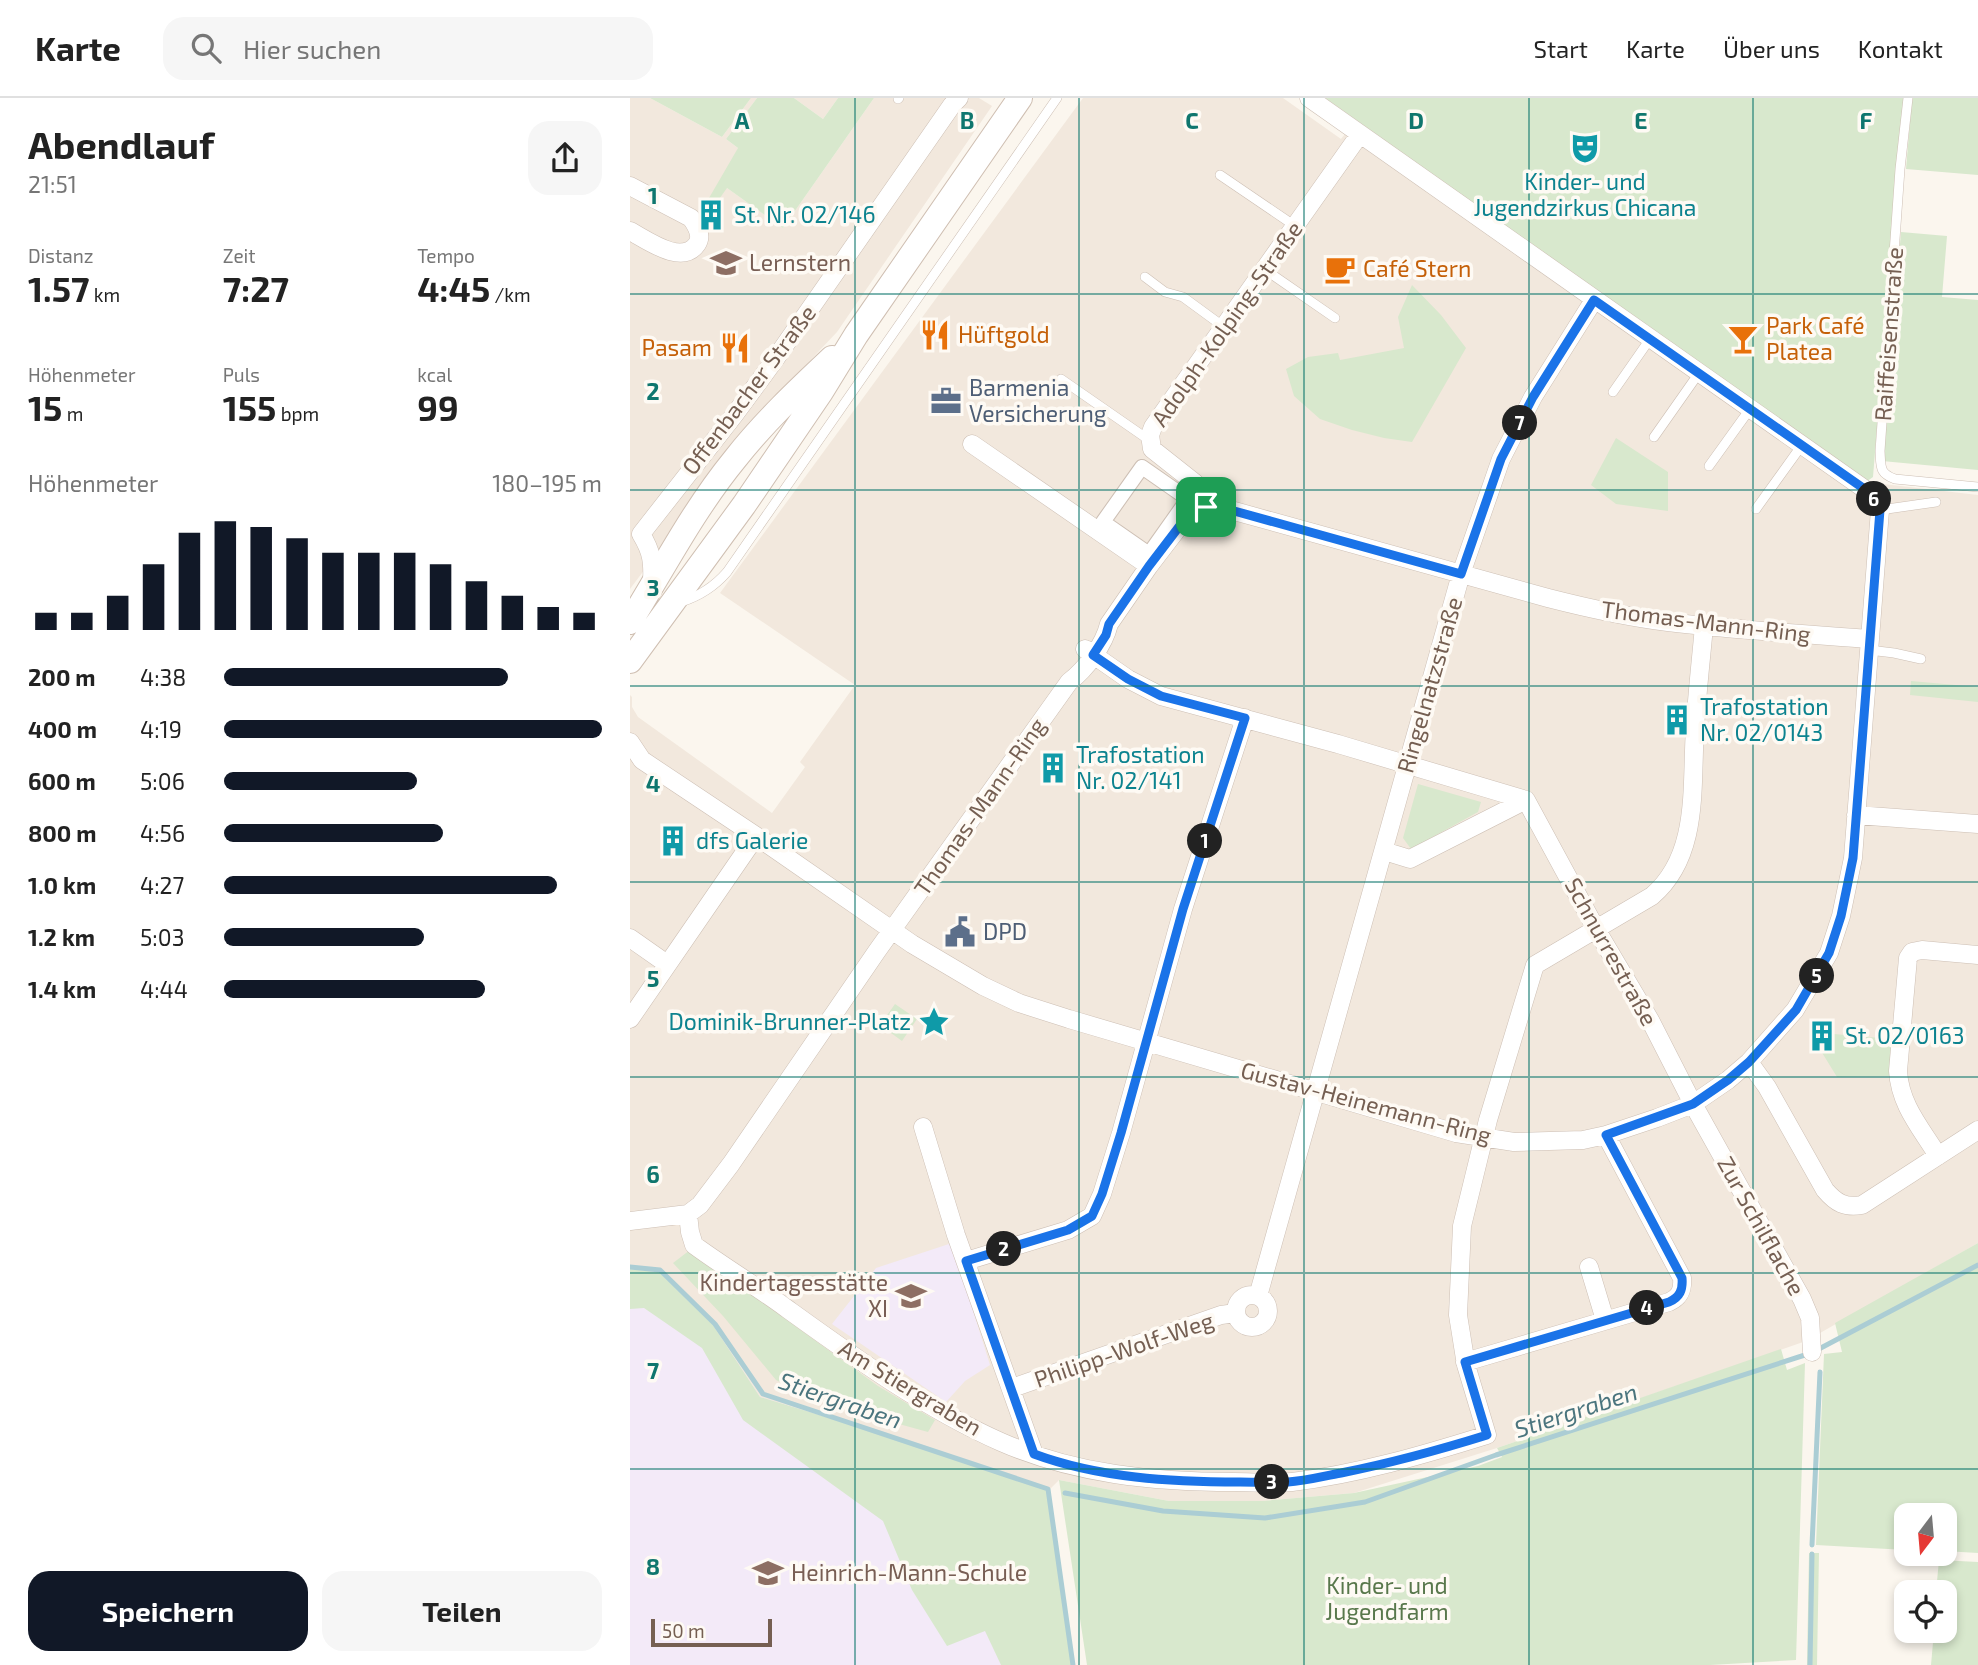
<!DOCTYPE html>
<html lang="de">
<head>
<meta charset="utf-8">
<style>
	body { margin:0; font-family:"Exo 2",sans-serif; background:#f6f6f6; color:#222; height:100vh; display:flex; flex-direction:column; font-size:26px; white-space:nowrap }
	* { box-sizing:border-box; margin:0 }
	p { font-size:23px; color:#767676 }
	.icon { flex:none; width:38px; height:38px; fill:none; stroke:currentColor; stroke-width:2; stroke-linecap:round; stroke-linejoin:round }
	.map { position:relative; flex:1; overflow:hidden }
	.details { display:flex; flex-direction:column; background:#fff; width:630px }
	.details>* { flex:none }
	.needle { width:46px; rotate:196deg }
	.fabs { position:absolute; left:1264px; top:1405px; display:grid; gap:14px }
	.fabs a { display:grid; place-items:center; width:63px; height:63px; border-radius:14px; background:#fff; box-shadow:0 4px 10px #0003; font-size:35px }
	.scale { position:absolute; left:21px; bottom:18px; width:121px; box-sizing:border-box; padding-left:7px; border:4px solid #755f52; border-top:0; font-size:19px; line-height:24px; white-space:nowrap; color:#755f52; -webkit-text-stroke:5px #fefaf4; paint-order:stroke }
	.pin { position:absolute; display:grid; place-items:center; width:60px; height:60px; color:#fff; margin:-30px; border-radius:14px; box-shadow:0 4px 10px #0006 }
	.km { position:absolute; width:35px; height:35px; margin:-18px; border-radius:50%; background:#222; color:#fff; font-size:19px; line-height:35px; text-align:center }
	.round { display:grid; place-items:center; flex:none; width:74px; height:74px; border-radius:21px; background:#f6f6f6 }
	.overview { display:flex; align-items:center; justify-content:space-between; height:119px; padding:0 28px }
	h1 { font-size:38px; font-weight:700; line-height:52px }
	.figures { display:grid; grid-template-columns:repeat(3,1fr); gap:10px; height:119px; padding:7px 28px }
	.figures div { display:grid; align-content:center }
	.figures b { font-size:35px; font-weight:700 }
	.figures small { font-size:19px; font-weight:400 }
	.figures p { font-size:19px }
	.chart { height:196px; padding:14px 28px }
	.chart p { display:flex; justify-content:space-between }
	.chart svg { width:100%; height:126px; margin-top:7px; stroke:#111827; stroke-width:6 }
	.primary-button { display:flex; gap:14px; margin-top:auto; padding:14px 28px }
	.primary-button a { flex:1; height:80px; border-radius:21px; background:#111827; color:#fff; font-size:28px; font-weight:700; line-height:80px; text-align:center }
	.primary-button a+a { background:#f6f6f6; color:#222 }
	ul { padding:0 28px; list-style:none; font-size:23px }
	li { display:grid; grid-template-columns:112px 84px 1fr; align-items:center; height:52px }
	li i { height:18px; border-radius:9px; background:#111827 }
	header { display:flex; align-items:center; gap:42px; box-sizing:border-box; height:98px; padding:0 35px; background:#fff; border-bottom:2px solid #e0e0e0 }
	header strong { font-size:33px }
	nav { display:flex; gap:38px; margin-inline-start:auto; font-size:24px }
	.search { width:490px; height:63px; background:#f6f6f6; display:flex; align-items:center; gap:18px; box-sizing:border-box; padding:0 24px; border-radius:21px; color:#767676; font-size:26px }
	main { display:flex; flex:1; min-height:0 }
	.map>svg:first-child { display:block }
	.residential { fill:#f2e8dd }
	.education { fill:#f3eaf8 }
	.green { fill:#d8e8cd }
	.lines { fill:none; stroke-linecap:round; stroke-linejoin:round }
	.stream { stroke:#abcdd4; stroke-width:5 }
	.service-casing { stroke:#cdbfb4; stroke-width:10 }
	.pedestrian-casing { stroke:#cdbfb4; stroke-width:16 }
	.minor-casing { stroke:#cdbfb4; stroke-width:19 }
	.secondary-casing { stroke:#cfbfb2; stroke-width:26 }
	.service { stroke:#fff; stroke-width:9 }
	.pedestrian { stroke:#fff; stroke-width:14 }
	.minor { stroke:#fff; stroke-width:18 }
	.secondary { stroke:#fff; stroke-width:24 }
	.route-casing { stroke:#fff; stroke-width:14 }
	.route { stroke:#1a73e8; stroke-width:9 }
	.grid { fill:none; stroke:#0f766e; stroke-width:2; stroke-opacity:0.55 }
	.labels { text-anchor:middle; stroke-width:7; stroke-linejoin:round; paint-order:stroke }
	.culture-label { font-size:23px; fill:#0d838f; stroke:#fefaf4; text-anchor:start }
	.education-label { font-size:23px; fill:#785e54; stroke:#fefaf4; text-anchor:start }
	.food-label { font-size:23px; fill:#c56008; stroke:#fefaf4; text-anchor:start }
	.street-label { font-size:23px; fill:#755f52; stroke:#fefaf4 }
	.service-label { font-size:23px; fill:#4e5e75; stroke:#fefaf4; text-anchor:start }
	.park-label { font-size:23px; fill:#59784c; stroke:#fefaf4 }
	.water-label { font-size:24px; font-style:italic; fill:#4b757e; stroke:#fefaf4 }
	.grid-label { font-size:23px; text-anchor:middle; font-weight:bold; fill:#0f766e; stroke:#fefaf4; stroke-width:7; stroke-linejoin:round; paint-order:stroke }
</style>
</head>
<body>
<header>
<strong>Karte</strong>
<div class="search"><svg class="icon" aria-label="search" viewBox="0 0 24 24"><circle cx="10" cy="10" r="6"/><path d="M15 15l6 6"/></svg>Hier suchen</div>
<nav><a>Start</a><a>Karte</a><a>Über uns</a><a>Kontakt</a></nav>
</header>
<main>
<section class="details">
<div class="overview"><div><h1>Abendlauf</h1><p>21:51</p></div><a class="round"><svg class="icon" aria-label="share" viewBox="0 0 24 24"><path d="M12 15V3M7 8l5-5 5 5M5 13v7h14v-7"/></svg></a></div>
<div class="figures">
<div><p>Distanz</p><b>1.57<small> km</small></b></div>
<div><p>Zeit</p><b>7:27</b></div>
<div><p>Tempo</p><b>4:45<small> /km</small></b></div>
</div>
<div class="figures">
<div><p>Höhenmeter</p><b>15<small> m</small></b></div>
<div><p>Puls</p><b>155<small> bpm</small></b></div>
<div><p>kcal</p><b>99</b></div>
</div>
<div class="chart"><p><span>Höhenmeter</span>180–195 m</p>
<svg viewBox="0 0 160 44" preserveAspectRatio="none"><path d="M5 44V38M15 44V38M25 44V32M35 44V21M45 44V10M55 44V6M65 44V8M75 44V12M85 44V17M95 44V17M105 44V17M115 44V21M125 44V27M135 44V32M145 44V36M155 44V38"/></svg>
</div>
<ul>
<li><b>200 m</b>4:38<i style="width:75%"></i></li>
<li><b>400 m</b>4:19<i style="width:100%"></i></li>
<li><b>600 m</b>5:06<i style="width:51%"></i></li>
<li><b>800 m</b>4:56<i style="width:58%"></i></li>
<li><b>1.0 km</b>4:27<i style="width:88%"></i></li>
<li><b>1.2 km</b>5:03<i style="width:53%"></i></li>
<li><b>1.4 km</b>4:44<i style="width:69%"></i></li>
</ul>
<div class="primary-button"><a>Speichern</a><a>Teilen</a></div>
</section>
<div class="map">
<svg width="1348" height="1567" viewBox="0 0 1348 1567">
	<rect width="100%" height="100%" fill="#fbf6ee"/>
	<path class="residential" d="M0,0H20L92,39L121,0H127L96,41L108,50L97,90L153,130L244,0H349L362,8L207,234L137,308L0,491Z
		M164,0H208L193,21Z
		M453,0H653L711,41L715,36L1236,384L1348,397V1145L1176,1243L867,1350L724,1395L632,1403H539L429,1382L419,1392L442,1567H0V597L2,599V609L8,619L142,715L175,669L170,664L225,587L90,495Z"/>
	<path class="education" d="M322,1145L360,1267L335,1283L316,1304L202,1226L246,1170Z
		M0,1171L29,1174L83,1227L130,1299L275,1343L419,1392L442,1567H0Z"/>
	<path class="green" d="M20,0H121L92,39Z
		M127,0H164L193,21L208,0H244L153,130L97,90L87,104L79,100L108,50L96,41Z
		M695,0H1274L1243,379L1236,384Z
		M1282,0H1348V77L1276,71Z
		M1271,134L1317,138L1312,199L1348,202V372L1252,363Z
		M782,187L811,217L836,250L782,344L754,340L722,332L690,321L664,298L656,271L678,259L708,255L710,262L774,250L768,219Z
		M986,340L1038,374V413L986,406L961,387Z
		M1281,583L1348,589V604L1280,597Z
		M788,686L851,704L848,714L781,751L773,740Z
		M265,906L287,921L272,943L250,927Z
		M1204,936L1262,941L1261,978L1207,979L1191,953Z
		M1348,1145V1455L1314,1453V1418H1276V1452L1186,1447L1194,1256L1212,1254L1205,1225Z
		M60,1152L248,1288L305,1322L298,1334L229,1315L169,1294L146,1282L93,1218L43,1165Z
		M0,1171L29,1174L83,1227L130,1299L275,1343L419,1392L442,1567H371L355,1533L317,1548L282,1492L253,1423L113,1322L72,1250L14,1210L0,1211Z
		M1151,1251L1157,1272L1175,1265L1166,1562L1080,1567H457L429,1382L539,1403H632L724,1395L848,1368L872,1359L867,1350Z
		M1179,1455H1189L1187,1567H1177Z
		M1309,1462L1348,1464V1567H1301L1304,1533H1314V1494H1306Z"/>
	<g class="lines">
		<path class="stream" d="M0,1169L30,1172L85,1226L133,1296L418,1391L443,1567
			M1187,1252L1348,1167
			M435,1395L533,1413L635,1420L735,1404L866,1357L1178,1256
			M1182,1447L1190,1274
			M1180,1567L1182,1456"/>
		<g class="service-casing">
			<path id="service" d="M1278,0L1270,71L1250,353C1251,369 1249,375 1265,381L1348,389
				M268,1L269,0
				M590,77L665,128
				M634,171L705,220
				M515,179L535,194L553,199L594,229
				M431,281L519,342
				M983,294L1020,241
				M1024,339L1069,275
				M1079,368L1120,311
				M1126,411L1172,347
				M1250,412L1306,404
				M51,504C70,498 84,489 97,474L427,0
				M1239,552L1264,555L1291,561"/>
		</g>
		<g class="pedestrian-casing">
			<path id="pedestrian" d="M512,369L558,401L519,456L473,424Z"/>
		</g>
		<g class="minor-casing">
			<path id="minor" d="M0,88L61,120C66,127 73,137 67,146C52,168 17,142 0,133
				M342,346L519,468
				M576,409L565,385L522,351L520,337L523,329L730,36
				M22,485C23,464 22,454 11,436L105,316L141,267L322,7L329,0
				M455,551L498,581L531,598L708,646L896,702L966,831L1020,922L1063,1006L1172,1201L1180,1220L1182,1254
				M0,644L12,662L126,738L282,846L353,888L389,905L439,921L826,1035L884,1044L953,1042L976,1037L1027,1020L1063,1006L1098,982L1119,964L1165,912L1199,855L1211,818L1223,760L1250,412L1244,402L1233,390L679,0
				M1226,717L1348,726
				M754,753L780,761L896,702
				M0,840L37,866
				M0,921L126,738
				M1119,964L1137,989L1195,1092C1206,1105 1215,1110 1232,1107L1348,1032
				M293,1029L326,1137L404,1356
				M1308,1058C1291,1030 1270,1007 1268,973L1278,860L1282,854L1292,852L1348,857
				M58,1116L60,1134L64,1147C94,1169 126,1188 156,1210C224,1259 294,1310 371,1344C444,1376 524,1384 604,1384C623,1384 643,1386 662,1384C728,1376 793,1357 857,1337L836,1267L828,1217L832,1128L858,1022L905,867L1022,798C1070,757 1061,688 1065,631C1067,596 1071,562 1074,528
				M0,1123L58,1116L70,1107L101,1066L247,853L439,584C456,571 474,547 479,526L519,468L558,417C572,409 582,410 597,411L918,500C957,510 998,519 1038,524C1105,532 1173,536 1240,541
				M336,1163L438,1132L462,1118L472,1096L491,1035L553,811L615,620
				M959,1169L975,1222
				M606 1213a16 16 0 1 1 32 0a16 16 0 1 1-32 0Z
				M628,1198L831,476L871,361L903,299L964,202
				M835,1264L1039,1204C1050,1199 1053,1192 1052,1180L976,1037
				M382,1290L591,1217L606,1215"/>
		</g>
		<g class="secondary-casing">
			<path id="secondary" d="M0,524C34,469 64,411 105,361C134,324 169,291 202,260
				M0,563L114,407L191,294L226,237L390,0"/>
		</g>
		<use href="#service" class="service"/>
		<use href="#pedestrian" class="pedestrian"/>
		<use href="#minor" class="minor"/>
		<use href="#secondary" class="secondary"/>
	</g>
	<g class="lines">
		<g class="route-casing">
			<path id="route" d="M964,202L1233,390L1244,402L1250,412L1223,760L1211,818L1199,855L1166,912L1119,964L1098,982L1063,1006L976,1037L1052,1180C1053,1192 1050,1199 1039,1204L835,1264L857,1337C809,1352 761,1365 711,1375C694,1378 676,1383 658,1384C642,1385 626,1384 610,1384C541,1384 469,1380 404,1356L336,1163L438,1132L462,1118L472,1096L491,1035L553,811L615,620L531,598L498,581L463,557L476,537L479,526L519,468L558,417C572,409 582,410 597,411L831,476L871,361L903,299Z"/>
		</g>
		<use href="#route" class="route"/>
	</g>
	<path class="grid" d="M225,0V1567M449,0V1567M674,0V1567M899,0V1567M1123,0V1567M0,196H1348M0,392H1348M0,588H1348M0,784H1348M0,979H1348M0,1175H1348M0,1371H1348"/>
	<defs>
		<g id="theatre-bare" transform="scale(2.415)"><path d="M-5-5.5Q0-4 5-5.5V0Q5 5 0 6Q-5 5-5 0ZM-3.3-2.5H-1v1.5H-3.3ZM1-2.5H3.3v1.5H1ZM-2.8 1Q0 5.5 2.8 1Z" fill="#0f9aa8" stroke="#fefaf4" stroke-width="2.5" paint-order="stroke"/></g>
		<g id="building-bare" transform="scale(2.415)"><path d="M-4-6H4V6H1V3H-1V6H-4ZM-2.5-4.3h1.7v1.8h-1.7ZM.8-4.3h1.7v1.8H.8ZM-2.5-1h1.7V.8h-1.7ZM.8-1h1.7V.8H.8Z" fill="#0f9aa8" stroke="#fefaf4" stroke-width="2.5" paint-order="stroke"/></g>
		<g id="school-bare" transform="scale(2.415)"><path d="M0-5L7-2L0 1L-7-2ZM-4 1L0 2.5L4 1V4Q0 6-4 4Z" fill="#8d6e63" stroke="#fefaf4" stroke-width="2.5" paint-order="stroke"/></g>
		<g id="cafe-bare" transform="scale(2.415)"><path d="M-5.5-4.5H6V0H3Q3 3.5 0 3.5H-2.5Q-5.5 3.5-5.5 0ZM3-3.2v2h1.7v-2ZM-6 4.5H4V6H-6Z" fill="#e8710a" stroke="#fefaf4" stroke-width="2.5" paint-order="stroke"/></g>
		<g id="restaurant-bare" transform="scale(2.415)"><path d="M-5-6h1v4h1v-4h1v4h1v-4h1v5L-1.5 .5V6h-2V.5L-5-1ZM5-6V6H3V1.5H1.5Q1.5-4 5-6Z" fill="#e8710a" stroke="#fefaf4" stroke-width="2.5" paint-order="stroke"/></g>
		<g id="bar-bare" transform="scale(2.415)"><path d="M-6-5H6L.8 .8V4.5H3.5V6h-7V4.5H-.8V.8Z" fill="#e8710a" stroke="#fefaf4" stroke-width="2.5" paint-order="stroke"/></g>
		<g id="office-bare" transform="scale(2.415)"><path d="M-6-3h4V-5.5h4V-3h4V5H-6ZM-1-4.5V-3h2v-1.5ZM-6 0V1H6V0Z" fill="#5c6f8a" stroke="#fefaf4" stroke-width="2.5" paint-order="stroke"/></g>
		<g id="civic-bare" transform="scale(2.415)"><path d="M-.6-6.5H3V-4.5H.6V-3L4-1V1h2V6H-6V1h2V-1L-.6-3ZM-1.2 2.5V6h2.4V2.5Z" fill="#5c6f8a" stroke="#fefaf4" stroke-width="2.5" paint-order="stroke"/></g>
		<g id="sight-bare" transform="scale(2.415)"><path d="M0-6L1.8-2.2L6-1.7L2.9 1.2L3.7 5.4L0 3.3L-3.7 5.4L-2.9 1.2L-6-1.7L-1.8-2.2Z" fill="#0f9aa8" stroke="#fefaf4" stroke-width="2.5" paint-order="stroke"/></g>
	</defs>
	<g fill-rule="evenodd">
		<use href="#theatre-bare" x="955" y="50"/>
		<use href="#building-bare" x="81" y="117"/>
		<use href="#school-bare" x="96" y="165"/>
		<use href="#cafe-bare" x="710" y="171"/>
		<use href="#restaurant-bare" x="305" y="237"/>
		<use href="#bar-bare" x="1113" y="241"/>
		<use href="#restaurant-bare" x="105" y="250"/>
		<use href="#office-bare" x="316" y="303"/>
		<use href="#building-bare" x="1047" y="622"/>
		<use href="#building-bare" x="423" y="670"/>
		<use href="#building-bare" x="43" y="743"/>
		<use href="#civic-bare" x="330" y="834"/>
		<use href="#sight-bare" x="304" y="924"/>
		<use href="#building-bare" x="1192" y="938"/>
		<use href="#school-bare" x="281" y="1198"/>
		<use href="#school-bare" x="138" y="1475"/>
	</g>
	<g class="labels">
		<g class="culture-label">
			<text x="955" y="92" text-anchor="middle">Kinder- und<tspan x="955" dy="26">Jugendzirkus Chicana</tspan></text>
			<text x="104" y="125">St. Nr. 02/146</text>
			<text x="1070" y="617">Trafostation<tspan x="1070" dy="26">Nr. 02/0143</tspan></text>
			<text x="446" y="665">Trafostation<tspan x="446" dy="26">Nr. 02/141</tspan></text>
			<text x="66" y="751">dfs Galerie</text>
			<text x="281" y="932" text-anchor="end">Dominik-Brunner-Platz</text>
			<text x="1215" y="946">St. 02/0163</text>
		</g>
		<g class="education-label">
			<text x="119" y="173">Lernstern</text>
			<text x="258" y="1193" text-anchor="end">Kindertagesstätte<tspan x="258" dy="26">XI</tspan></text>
			<text x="161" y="1483">Heinrich-Mann-Schule</text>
		</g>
		<g class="food-label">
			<text x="733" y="179">Café Stern</text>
			<text x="1136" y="236">Park Café<tspan x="1136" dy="26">Platea</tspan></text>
			<text x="328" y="245">Hüftgold</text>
			<text x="82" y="258" text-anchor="end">Pasam</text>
		</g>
		<g class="street-label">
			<text transform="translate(597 226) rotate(-55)" y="8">Adolph-Kolping-Straße</text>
			<text transform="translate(1259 236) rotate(-86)" y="8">Raiffeisenstraße</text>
			<text transform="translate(119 292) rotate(-53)" y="8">Offenbacher Straße</text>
			<text transform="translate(1076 524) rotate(7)" y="8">Thomas-Mann-Ring</text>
			<text transform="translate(800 587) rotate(-74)" y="8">Ringelnatzstraße</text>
			<text transform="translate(350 709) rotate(-55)" y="8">Thomas-Mann-Ring</text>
			<text transform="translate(981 854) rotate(61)" y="8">Schnurrestraße</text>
			<text transform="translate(736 1005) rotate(15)" y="8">Gustav-Heinemann-Ring</text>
			<text transform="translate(1131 1128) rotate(61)" y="8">Zur Schilflache</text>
			<text transform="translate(494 1252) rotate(-19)" y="8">Philipp-Wolf-Weg</text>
			<text transform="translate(280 1290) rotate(31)" y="8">Am Stiergraben</text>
		</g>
		<g class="service-label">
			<text x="339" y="298">Barmenia<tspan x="339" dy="26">Versicherung</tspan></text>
			<text x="353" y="842">DPD</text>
		</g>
		<g class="park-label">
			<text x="757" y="1496">Kinder- und<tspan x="757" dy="26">Jugendfarm</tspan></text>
		</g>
		<g class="water-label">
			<text transform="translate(210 1303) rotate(19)" y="8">Stiergraben</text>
			<text transform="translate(946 1313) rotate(-18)" y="8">Stiergraben</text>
		</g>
	</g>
	<g class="grid-label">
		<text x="112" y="31">A</text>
		<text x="337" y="31">B</text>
		<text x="562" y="31">C</text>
		<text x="786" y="31">D</text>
		<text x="1011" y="31">E</text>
		<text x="1236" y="31">F</text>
		<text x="23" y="106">1</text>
		<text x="23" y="302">2</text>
		<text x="23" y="498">3</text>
		<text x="23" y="694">4</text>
		<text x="23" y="889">5</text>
		<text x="23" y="1085">6</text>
		<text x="23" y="1281">7</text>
		<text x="23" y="1477">8</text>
	</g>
</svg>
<div class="fabs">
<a><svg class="needle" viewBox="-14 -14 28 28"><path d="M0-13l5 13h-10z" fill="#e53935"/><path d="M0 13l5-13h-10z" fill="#767676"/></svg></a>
<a><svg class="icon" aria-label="locate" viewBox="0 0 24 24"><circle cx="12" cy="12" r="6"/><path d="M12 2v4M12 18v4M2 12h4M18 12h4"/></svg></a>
</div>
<div class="scale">50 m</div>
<div class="pin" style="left:576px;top:409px;background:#1e9e55"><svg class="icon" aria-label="arrive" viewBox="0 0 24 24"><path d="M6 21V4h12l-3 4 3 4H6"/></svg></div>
<b class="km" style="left:575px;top:743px">1</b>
<b class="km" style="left:374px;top:1151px">2</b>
<b class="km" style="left:642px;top:1384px">3</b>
<b class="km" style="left:1017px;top:1210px">4</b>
<b class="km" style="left:1187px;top:878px">5</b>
<b class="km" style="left:1244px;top:401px">6</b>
<b class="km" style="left:890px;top:325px">7</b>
</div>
</main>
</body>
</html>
